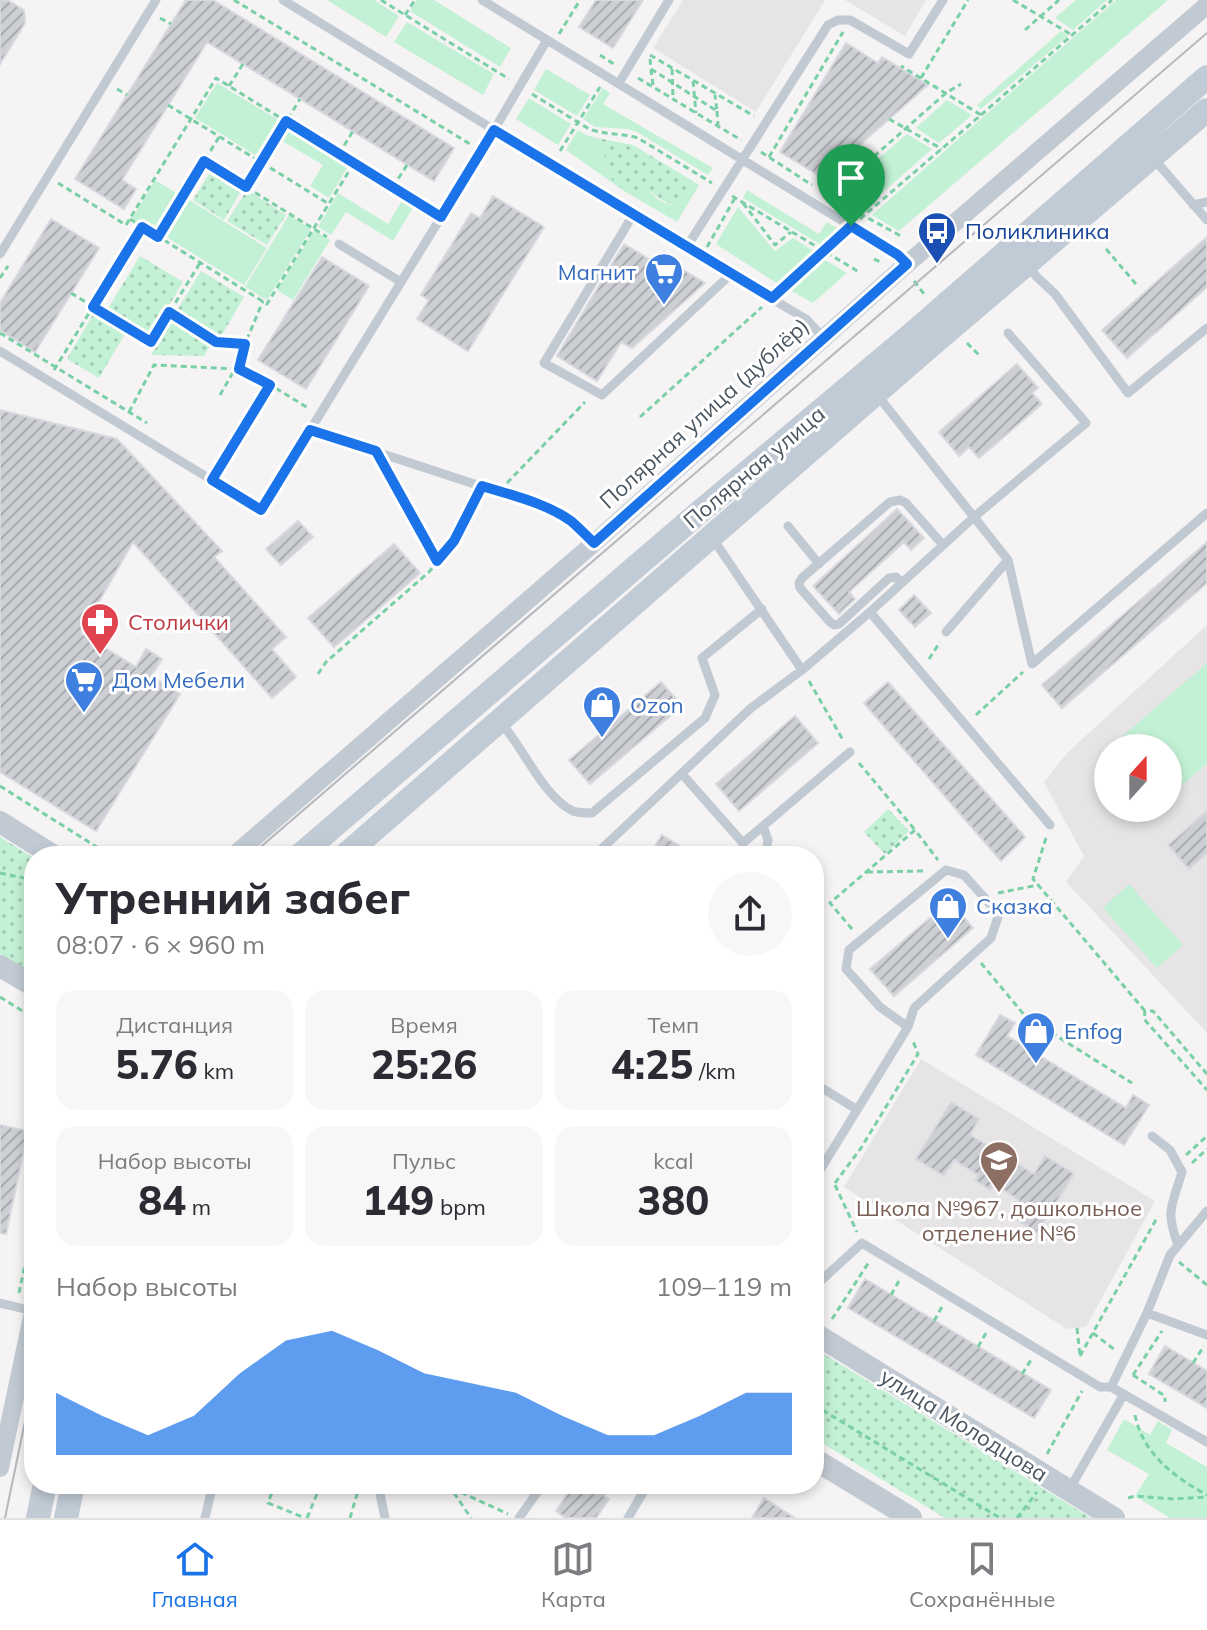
<!DOCTYPE html>
<html lang="ru">
<head>
<meta charset="utf-8">
<style>
	body { margin:0; font-family:Mulish,sans-serif; background:#f7f7f7; color:#2b2b33; height:100vh; display:flex; flex-direction:column; font-size:30px; white-space:nowrap }
	* { box-sizing:border-box; margin:0 }
	p { font-size:26px; color:#7c7c81 }
	.icon { flex:none; width:44px; height:44px; fill:none; stroke:currentColor; stroke-width:2; stroke-linecap:round; stroke-linejoin:round }
	.map { position:relative; flex:1; overflow:hidden }
	.drawer { position:absolute; left:24px; top:846px; width:800px; height:648px; display:flex; flex-direction:column; background:#fff; border-radius:32px; box-shadow:0 4px 12px #0003 }
	.drawer>* { flex:none }
	.needle { width:52px; rotate:21deg }
	.buttons { position:absolute; left:1094px; top:734px; display:grid; gap:16px }
	.buttons a { display:grid; place-items:center; width:88px; height:88px; border-radius:50%; background:#fff; box-shadow:0 4px 12px #0003; font-size:40px }
	.pin { position:absolute; display:grid; place-items:center; width:68px; height:68px; color:#fff; margin:-82px -34px; border-radius:50% 50% 50% 0; rotate:-45deg; box-shadow:0 0 8px #0007 }
	.pin .icon { rotate:45deg }
	.round { display:grid; place-items:center; flex:none; width:84px; height:84px; border-radius:42px; background:#f7f7f7 }
	.head { display:flex; align-items:center; justify-content:space-between; height:136px; padding:0 32px }
	h1 { font-size:44px; font-weight:800; line-height:60px }
	.stats { display:grid; grid-template-columns:repeat(3,1fr); gap:12px; height:136px; padding:8px 32px }
	.stats div { display:grid; align-content:center; border-radius:20px; background:#f7f7f7; text-align:center }
	.stats b { font-size:40px; font-weight:800 }
	.stats small { font-size:22px; font-weight:400 }
	.stats p { font-size:22px }
	.chart { height:224px; padding:16px 32px }
	.chart p { display:flex; justify-content:space-between }
	.chart svg { width:100%; height:144px; margin-top:8px; fill:#1a73e8; opacity:.7 }
	.tabs { display:flex; justify-content:space-around; align-items:center; height:112px; border-top:2px solid #e1e1e2; background:#fff; font-size:22px; color:#7c7c81 }
	.tabs a { display:grid; justify-items:center; gap:4px }
	.tabs .current { color:#1a73e8 }
	.map>svg:first-child { display:block }
	.education { fill:#e6e4e5; fill-rule:evenodd }
	.green { fill:#c3f1d5 }
	.park { fill:url(#park-dots) }
	.building { fill:url(#building-hatch); stroke:#d7d9de; stroke-width:2 }
	.lines { fill:none; stroke-linecap:round; stroke-linejoin:round }
	.path { stroke:#7ad0a6; stroke-width:3; stroke-dasharray:6 4; stroke-linecap:butt }
	.service { stroke:#c1cad2; stroke-width:9 }
	.minor { stroke:#c1cad2; stroke-width:18 }
	.tertiary { stroke:#c1cad2; stroke-width:22 }
	.secondary { stroke:#c1cbd6; stroke-width:24 }
	.tram { stroke:#b5b8bd; stroke-width:2 }
	.route-casing { stroke:#fff; stroke-width:16 }
	.route { stroke:#1a73e8; stroke-width:10 }
	.labels { text-anchor:middle; stroke-width:6; stroke-linejoin:round; paint-order:stroke }
	.transit-label { font-size:22px; fill:#164399; stroke:#fff; text-anchor:start }
	.shop-label { font-size:22px; fill:#366cbe; stroke:#fff; text-anchor:start }
	.street-label { font-size:22px; fill:#4a5661; stroke:#fff }
	.health-label { font-size:22px; fill:#be3a42; stroke:#fff; text-anchor:start }
	.education-label { font-size:22px; fill:#785e54; stroke:#fff }
</style>
</head>
<body>
<div class="map">
<svg width="1207" height="1518" viewBox="0 0 1207 1518">
	<defs>
		<pattern id="park-dots" width="8" height="8" patternUnits="userSpaceOnUse" patternTransform="scale(2)"><rect width="8" height="8" fill="#c3f1d5"/><path d="M2 2h.1M6 6h.1" fill="none" stroke="#a0c6b0" stroke-width="1.8" stroke-linecap="round"/></pattern>
		<pattern id="building-hatch" width="6" height="6" patternUnits="userSpaceOnUse" patternTransform="scale(2)"><rect width="6" height="6" fill="#cdcfd5"/><path d="M-1 1l2-2M0 6l6-6M5 7l2-2" fill="none" stroke="#a8abb0"/></pattern>
	</defs>
	<rect width="100%" height="100%" fill="#f5f3f3"/>
	<path class="education" d="M683,0H825L756,112L653,48Z
		M845,0H926L905,36Z
		M1207,625V1033L1066,882L1084,856L1044,782L1067,753ZM1108,748H1168V808H1108Z
		M921,1059L1155,1201L1086,1327L1067,1329L844,1187Z"/>
	<path class="green" d="M327,0H374L399,16L386,37Z
		M417,0H434L511,48L500,67L410,11Z
		M1076,0H1107L1073,30L1055,18Z
		M1116,0H1168L899,231L872,215Z
		M407,22L494,74L483,95L394,42Z
		M1061,31L1068,36L981,109L977,105Z
		M546,69L590,95L577,116L534,90Z
		M217,83L282,122L260,158L195,118Z
		M603,88L610,93L603,104L713,168L708,175L637,132L628,129L595,127L583,119Z
		M529,98L571,124L558,145L516,119Z
		M947,100L972,115L939,143L916,128Z
		M288,125L350,163L329,198L310,186L323,165L279,139Z
		M578,130L586,135L597,138L598,146L605,156L607,172C621,178 635,183 648,191C653,194 657,200 663,202C682,211 689,195 691,180L699,185L677,222L624,191L566,150Z
		M907,134L932,149L863,210L837,194Z
		M155,180L181,196L157,235L132,219Z
		M747,190L819,234L827,222L839,229L823,246L743,198Z
		M338,193L388,224L403,199L414,206L393,241L346,212L331,235L318,227Z
		M186,198L267,248L244,285L163,235Z
		M738,207L775,251L793,238L814,251L778,284L716,244Z
		M289,215L311,229L267,300L245,287Z
		M314,231L330,240L293,300L277,290Z
		M823,259L847,273L813,303L788,289Z
		M1207,663V764L1168,797V748H1109Z
		M1129,884L1183,945L1157,968L1103,908Z
		M1124,1419L1150,1435L1158,1421L1172,1430L1166,1443L1207,1467V1518H1170L1135,1496L1149,1474L1107,1450Z"/>
	<path class="park" d="M597,138L633,145L691,180C687,210 672,210 651,192L636,196L627,192L613,181L607,172L605,156L598,146Z
		M212,169L243,188L224,220L193,200Z
		M247,190L286,215L267,245L227,221Z
		M140,256L183,282L150,337L107,310Z
		M201,271L244,297L220,338L176,312Z
		M94,313L126,332L99,378L67,359Z
		M172,320L211,344L204,356L151,355Z
		M888,809L909,831L885,854L864,832Z
		M0,837L34,858V975L0,954Z
		M814,1348L1091,1518H945L814,1438Z"/>
	<path class="building" d="M0,0H7L24,10L25,23L0,64Z
		M186,0H213L454,148L434,181L207,42L122,180L136,189L124,209L75,179Z
		M596,0H643L613,48L579,27Z
		M846,43L878,63L882,57L928,85L856,148L845,142L823,178L780,152Z
		M493,196L544,227L468,351L417,319L429,300L421,295L471,213L480,218Z
		M51,219L99,248L35,352L0,330V303Z
		M1207,237V287L1127,358L1102,330Z
		M624,244L654,262L658,255L705,283L632,348L621,342L597,381L557,356Z
		M322,257L369,286L306,389L258,360Z
		M1017,364L1038,388L1032,393L1042,404L979,458L969,447L959,456L939,432Z
		M0,410L117,439L222,551L214,557L286,637L272,649L296,677L272,698L133,542L81,633L136,667L146,649L162,659L151,676L180,694L96,831L0,772Z
		M897,509L924,538L911,550L904,542L849,592L855,599L839,614L813,586Z
		M298,521L313,537L281,565L266,549Z
		M1207,542V583L1062,708L1042,685Z
		M394,544L420,573L334,647L308,618Z
		M914,595L931,613L915,627L899,610Z
		M661,682L682,706L590,784L569,760Z
		M888,682L1025,837L1001,861L864,703Z
		M795,716L818,743L739,811L716,784Z
		M1207,811V853L1189,869L1168,845Z
		M662,835L696,856H649Z
		M950,901L973,928L894,996L870,969Z
		M1000,1015L1015,1023L1007,1036L1126,1108L1133,1095L1149,1105L1124,1145L976,1055Z
		M951,1102L979,1119L970,1135L995,1150L998,1145L1013,1154L1010,1159L1034,1174L1045,1156L1074,1174L1037,1233L1010,1215L1019,1200L994,1184L990,1190L975,1180L978,1175L954,1160L944,1176L916,1159Z
		M0,1125L28,1131L6,1234L0,1233Z
		M865,1279L1051,1390L1034,1418L848,1308Z
		M1165,1346L1207,1371V1408L1149,1374Z
		M574,1484H612L604,1496L609,1499L596,1518H566L556,1511Z
		M764,1498L795,1518H752Z"/>
	<g class="lines">
		<path class="path" d="M234,0L470,144
			M381,0L509,79
			M1013,0L1072,35
			M405,15L415,0
			M160,18L171,24
			M1025,30L1059,0
			M559,34L580,0
			M600,55L614,64
			M650,55L754,116
			M650,59L651,69L717,111L715,95
			M651,69L653,85
			M672,69L673,97
			M638,78L741,140
			M921,78L968,0
			M693,81L696,113
			M229,86L243,64
			M117,89L127,95
			M532,94L589,129C605,135 622,133 638,138L712,183
			M168,105L329,204
			M717,111L718,126
			M981,115L1112,0
			M889,119L942,149
			M560,151L600,87
			M761,152L812,185
			M339,154L353,131
			M769,157L843,32
			M204,161L327,237
			M58,183L126,225L216,78L431,211
			M246,187L300,99
			M393,187L407,165
			M732,196L859,272
			M829,196L946,93L961,84
			M743,203L775,245L791,232
			M842,204L901,236
			M130,219L267,304L354,163
			M860,219L981,115L901,66
			M158,236L219,137
			M707,247L735,198
			M1106,249L1136,284
			M874,259L882,263
			M0,278L8,266
			M914,281L924,294
			M780,291L842,234
			M71,293L151,342L200,263
			M169,312L216,342L245,344
			M0,333L147,423
			M967,343L981,357
			M239,369L245,344L263,301
			M54,370L142,227
			M220,395L235,369
			M129,412L154,365L239,369L256,376L308,408
			M640,417L762,307
			M387,470L437,561
			M218,471L270,385
			M507,483L585,402
			M929,659L940,642
			M318,674L326,662L429,572L454,541L476,498
			M809,681L843,740
			M976,715L1023,672
			M859,763L915,830
			M0,786L111,856
			M1046,838L1033,879L1145,1011
			M867,872L923,871
			M0,873L34,880
			M998,893L1038,885
			M852,929L830,903L915,830L938,860
			M981,963L1026,1017L1132,1083
			M0,997L34,1018
			M1207,1074L1153,1011H1145L1144,1019L1207,1090
			M1186,1155L1207,1136
			M1192,1163L1207,1149
			M835,1183L861,1148L918,1054L913,1041
			M835,1185L857,1232
			M1179,1262L1207,1285
			M19,1293L34,1222
			M891,1295L899,1281
			M832,1319L869,1262
			M934,1321L942,1307
			M1077,1328L1080,1356
			M1093,1333L1115,1350
			M978,1347L986,1333
			M1080,1356L1158,1216
			M1193,1363L1204,1346
			M1022,1374L1031,1360
			M1133,1375L1165,1396V1402
			M1133,1375L1162,1331
			M814,1405L1000,1518
			M1135,1415C1143,1454 1174,1477 1207,1495
			M1047,1454L1082,1391
			M275,1484L268,1503L305,1518
			M443,1484L508,1514
			M451,1484L450,1487L471,1518
			M1128,1498L1135,1496L1173,1499L1207,1497
			M307,1518L321,1484
			M350,1518L360,1484
			M1017,1518L1037,1492"/>
		<path class="service" d="M283,0L686,248L828,25L838,20H850L909,54L943,0
			M482,0L898,255L907,264
			M619,83L669,0
			M1154,159L1207,220
			M1193,205L1207,202
			M633,215L544,363L602,395L731,274
			M339,244L401,282
			M686,248L806,319L824,338
			M0,254L156,0
			M1028,265L1036,276L1055,294L1128,393L1207,328
			M0,351L261,510L481,152L547,40
			M878,396L1008,560L1032,664L1207,513
			M310,430L541,506C564,516 576,526 594,543
			M788,526L819,564
			M713,539L802,670
			M901,583L896,577L889,578L839,624L834,625L830,622L800,588L799,583L802,578L890,502L900,500L906,503L943,545
			M870,612L1050,825
			M946,632L1008,560
			M501,723C523,747 544,798 573,811C578,813 586,813 592,813L705,718L715,695L702,658L762,609
			M682,774L743,843L850,752
			M763,826L768,840L765,856
			M594,856L751,708L802,670L870,612L974,517L1086,423L1008,333
			M946,870L964,875L999,914L991,938L914,1008L908,1027L880,1007L846,969L849,950Z
			M814,1083L856,1109
			M1152,1136L1170,1150L1182,1172C1172,1206 1165,1210 1178,1245
			M814,1180L908,1027
			M1207,1211L1170,1255L1147,1313L1111,1387L1207,1442
			M814,1287L862,1243L1100,1387H1111
			M0,1303L33,1311
			M1147,1313L1207,1335
			M378,1484L385,1518
			M1069,1490L1124,1394
			M205,1518L213,1484
			M519,1518L543,1484
			M628,1518L648,1484"/>
		<path class="minor" d="M233,856L594,543L899,271L1207,5
			M0,1468L34,1307"/>
		<path class="tertiary" d="M0,822L54,856
			M0,966L34,986
			M814,1333L1114,1518
			M814,1459L911,1518"/>
		<path class="secondary" d="M299,856L695,516L912,334L1207,77
			M344,856L928,348L1207,110
			M38,1518L45,1484
			M66,1518L73,1484"/>
		<path class="tram" d="M250,856L1207,33
			M5,1518L34,1378"/>
	</g>
	<g class="lines">
		<g class="route-casing">
			<path id="route" d="M286,121L441,217L494,130L772,298L851,226L898,255L907,264L594,543C587,536 579,528 571,521C546,503 511,495 482,486L454,541L437,561L376,451L310,430L261,510L212,480L270,385L239,369L245,344L216,342L169,312L151,342L93,307L142,227L158,237L204,161L246,187Z"/>
		</g>
		<use href="#route" class="route"/>
	</g>
	<defs>
		<g id="bus-pin" transform="scale(2)"><path d="M0 17L-7.5 6A9.5 9.5 0 1 1 7.5 6Z" fill="#1a4fb4" stroke="#fff"/><path d="M-5-6H5V4H4V6H2V4H-2V6H-4V4H-5ZM-3.5-4V0h7V-4ZM-3.5 1.2v1.5H-2V1.2ZM2 1.2v1.5H3.5V1.2Z" fill="#fff"/></g>
		<g id="supermarket-pin" transform="scale(2)"><path d="M0 17L-7.5 6A9.5 9.5 0 1 1 7.5 6Z" fill="#3f7fe0" stroke="#fff"/><path d="M-6-5.5h2.5l.6 2H6L4.5 2H-2.5L-4.4-4H-6ZM-1.5 3.2a1.3 1.3 0 1 0 .1 0ZM3 3.2a1.3 1.3 0 1 0 .1 0Z" fill="#fff"/></g>
		<g id="pharmacy-pin" transform="scale(2)"><path d="M0 17L-7.5 6A9.5 9.5 0 1 1 7.5 6Z" fill="#e0444e" stroke="#fff"/><path d="M-2-6h4v4h4v4h-4v4h-4v-4h-4v-4h4Z" fill="#fff"/></g>
		<g id="shop-pin" transform="scale(2)"><path d="M0 17L-7.5 6A9.5 9.5 0 1 1 7.5 6Z" fill="#3f7fe0" stroke="#fff"/><path d="M-5-2.5h2.3a2.7 3.5 0 0 1 5.4 0H5L5.5 6h-11ZM-1.5-2.5h3a1.5 2.3 0 0 0-3 0Z" fill="#fff"/></g>
		<g id="school-pin" transform="scale(2)"><path d="M0 17L-7.5 6A9.5 9.5 0 1 1 7.5 6Z" fill="#8d6e63" stroke="#fff"/><path d="M0-5L7-2L0 1L-7-2ZM-4 1L0 2.5L4 1V4Q0 6-4 4Z" fill="#fff"/></g>
	</defs>
	<g fill-rule="evenodd">
		<use href="#bus-pin" x="937" y="231"/>
		<use href="#supermarket-pin" x="664" y="272"/>
		<use href="#pharmacy-pin" x="100" y="622"/>
		<use href="#supermarket-pin" x="84" y="680"/>
		<use href="#shop-pin" x="602" y="705"/>
		<use href="#shop-pin" x="948" y="906"/>
		<use href="#shop-pin" x="1036" y="1031"/>
		<use href="#school-pin" x="999" y="1160"/>
	</g>
	<g class="labels">
		<g class="transit-label">
			<text x="965" y="239">Поликлиника</text>
		</g>
		<g class="shop-label">
			<text x="636" y="280" text-anchor="end">Магнит</text>
			<text x="112" y="688">Дом Мебели</text>
			<text x="630" y="713">Ozon</text>
			<text x="976" y="914">Сказка</text>
			<text x="1064" y="1039">Enfog</text>
		</g>
		<g class="street-label">
			<text transform="translate(704 413) rotate(-42)" y="8">Полярная улица (дублёр)</text>
			<text transform="translate(754 467) rotate(-40)" y="8">Полярная улица</text>
			<text transform="translate(964 1425) rotate(32)" y="8">улица Молодцова</text>
		</g>
		<g class="health-label">
			<text x="128" y="630">Столички</text>
		</g>
		<g class="education-label">
			<text x="999" y="1216">Школа №967, дошкольное<tspan x="999" dy="25">отделение №6</tspan></text>
		</g>
	</g>
</svg>
<div class="buttons">
<a><svg class="needle" viewBox="-14 -14 28 28"><path d="M0-13l5 13h-10z" fill="#e53935"/><path d="M0 13l5-13h-10z" fill="#7c7c81"/></svg></a>
</div>
<div class="pin" style="left:851px;top:226px;background:#1e9e55"><svg class="icon" aria-label="arrive" viewBox="0 0 24 24"><path d="M6 21V4h12l-3 4 3 4H6"/></svg></div>
<section class="drawer">
<div class="head"><div><h1>Утренний забег</h1><p>08:07 · 6 × 960 m</p></div><a class="round"><svg class="icon" aria-label="share" viewBox="0 0 24 24"><path d="M12 15V3M7 8l5-5 5 5M5 13v7h14v-7"/></svg></a></div>
<div class="stats">
<div><p>Дистанция</p><b>5.76<small> km</small></b></div>
<div><p>Время</p><b>25:26</b></div>
<div><p>Темп</p><b>4:25<small> /km</small></b></div>
</div>
<div class="stats">
<div><p>Набор высоты</p><b>84<small> m</small></b></div>
<div><p>Пульс</p><b>149<small> bpm</small></b></div>
<div><p>kcal</p><b>380</b></div>
</div>
<div class="chart"><p><span>Набор высоты</span>109–119 m</p>
<svg viewBox="0 0 160 44" preserveAspectRatio="none"><path d="M0 44V25L10 32L20 38L30 32L40 19L50 9L60 6L70 12L80 19L90 22L100 25L110 32L120 38L130 38L140 32L150 25L160 25V44z"/></svg>
</div>
</section>
</div>
<nav class="tabs">
<a class="current"><svg class="icon" aria-label="home" viewBox="0 0 24 24"><path d="M3 11l9-7 9 7M6 9v11h12V9"/></svg>Главная</a>
<a><svg class="icon" aria-label="map" viewBox="0 0 24 24"><path d="M3 6l6-2 6 2 6-2v14l-6 2-6-2-6 2zM9 4v14M15 6v14"/></svg>Карта</a>
<a><svg class="icon" aria-label="saved" viewBox="0 0 24 24"><path d="M7 4h10v16l-5-4-5 4z"/></svg>Сохранённые</a>
</nav>
</body>
</html>
